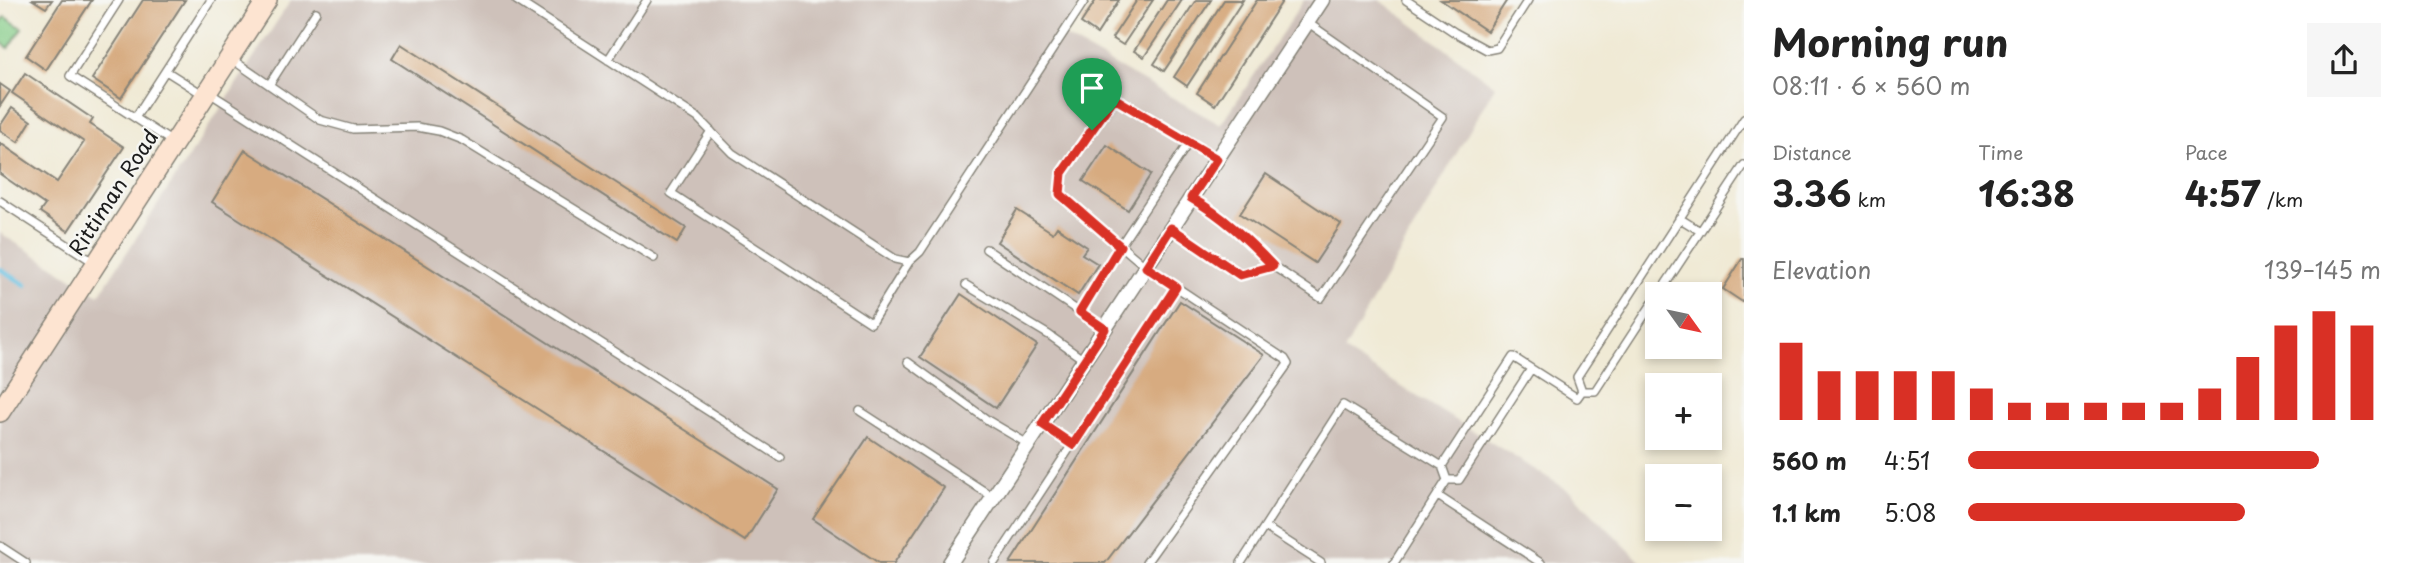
<!DOCTYPE html>
<html lang="en">
<head>
<meta charset="utf-8">
<style>
	body { margin:0; font-family:"Playpen Sans",sans-serif; background:#f6f6f6; color:#222; height:100vh; display:flex; flex-direction:column; font-size:26px; white-space:nowrap }
	* { box-sizing:border-box; margin:0 }
	p { font-size:23px; color:#767676 }
	.icon { flex:none; width:38px; height:38px; fill:none; stroke:currentColor; stroke-width:2; stroke-linecap:round; stroke-linejoin:round }
	.map { position:relative; flex:1; overflow:hidden }
	.panel { display:flex; flex-direction:column; background:#fff; width:665px }
	.panel>* { flex:none }
	.needle { width:46px; rotate:123deg }
	.fabs { position:absolute; left:1645px; top:282px; display:grid; gap:14px }
	.fabs a { display:grid; place-items:center; width:77px; height:77px; border-radius:0px; background:#fff; box-shadow:0 4px 10px #0003; font-size:35px }
	.pin { position:absolute; display:grid; place-items:center; width:60px; height:60px; color:#fff; margin:-72px -30px; border-radius:50% 50% 50% 0; rotate:-45deg; box-shadow:0 0 7px #0007 }
	.pin .icon { rotate:45deg }
	.round { display:grid; place-items:center; flex:none; width:74px; height:74px; border-radius:0px; background:#f6f6f6 }
	.summary { display:flex; align-items:center; justify-content:space-between; height:119px; padding:0 28px }
	h1 { font-size:38px; font-weight:700; line-height:52px }
	.metrics { display:grid; grid-template-columns:repeat(3,1fr); gap:10px; height:119px; padding:7px 28px }
	.metrics div { display:grid; align-content:center }
	.metrics b { font-size:35px; font-weight:700 }
	.metrics small { font-size:19px; font-weight:400 }
	.metrics p { font-size:19px }
	.chart { height:196px; padding:14px 28px }
	.chart p { display:flex; justify-content:space-between }
	.chart svg { width:100%; height:126px; margin-top:7px; stroke:#d93025; stroke-width:6 }
	ul { padding:0 28px; list-style:none; font-size:23px }
	li { display:grid; grid-template-columns:112px 84px 1fr; align-items:center; height:52px }
	li i { height:18px; border-radius:9px; background:#d93025 }
	main { display:flex; flex:1; min-height:0 }
	.map>svg:first-child { display:block }
	.industrial { fill:#cec1ba }
	.green { fill:#84cc87; stroke:#507452; stroke-width:2 }
	.lines { fill:none; stroke-linecap:round; stroke-linejoin:round }
	.stream { stroke:#66c2e4; stroke-width:4.5 }
	.building { fill:#d7ab80 }
	.lane-casing { stroke:#868378; stroke-width:10 }
	.street-casing { stroke:#868378; stroke-width:17 }
	.secondary-casing { stroke:#868378; stroke-width:22 }
	.lane { stroke:#fff; stroke-width:7 }
	.street { stroke:#fff; stroke-width:14 }
	.secondary { stroke:#fde4d1; stroke-width:19 }
	.route-casing { stroke:#fff; stroke-width:14 }
	.route { stroke:#d93025; stroke-width:9 }
	.labels { text-anchor:middle; stroke-width:5; stroke-linejoin:round; paint-order:stroke }
	.street-label { font-size:21px; fill:#1c1c1c; stroke:#f6f6f2 }
</style>
</head>
<body>
<main>
<div class="map">
<svg width="1744" height="563" viewBox="0 0 1744 563">
	<rect width="100%" height="100%" fill="#f6f6f2"/>
	<filter id="ink" filterUnits="userSpaceOnUse"><feTurbulence type="fractalNoise" baseFrequency=".0143" numOctaves="2"/><feDisplacementMap in="SourceGraphic" scale="14" xChannelSelector="R" yChannelSelector="G"/><feConvolveMatrix kernelMatrix="1 2 1 2 8 2 1 2 1" color-interpolation-filters="sRGB"/></filter>
	<filter id="wash" filterUnits="userSpaceOnUse"><feTurbulence type="fractalNoise" baseFrequency=".00686" numOctaves="4" result="noise"/><feDisplacementMap in="SourceGraphic" scale="28" xChannelSelector="R" yChannelSelector="G"/><feGaussianBlur stdDeviation="1.57" result="paint"/><feColorMatrix in="noise" values="0 0 0 0 0 0 0 0 0 0 0 0 0 0 0 0 0 1.4 0 .05"/><feComposite in="paint" operator="in"/></filter>
	<g filter="url(#wash)">
		<rect width="100%" height="100%" fill="#f0ead5"/>
		<path class="industrial" d="M291,0H1084L1063,36L1221,125L1304,0H1380L1495,86L1344,351L1571,492L1642,563H0V233L99,295Z"/>
		<path class="green" d="M5,17L22,28L9,48L0,42V24Z"/>
		<g class="lines">
			<path class="stream" d="M0,269L26,285"/>
		</g>
		<g id="blocks">
			<path class="building" d="M33,0H52L46,8Z
				M62,0H92L46,70L26,56Z
				M143,0H185L121,98L92,79Z
				M1096,0H1119L1097,34L1081,23Z
				M1137,0H1153L1123,45L1112,38Z
				M1167,0H1182L1144,57L1134,51Z
				M1196,0H1211L1164,71L1154,64Z
				M1224,0H1243L1187,86L1174,77Z
				M1257,0H1283L1215,105L1197,93Z
				M1441,0H1507L1487,31Z
				M401,44L686,228L677,243L392,59Z
				M25,73L93,119L90,124L124,147L68,231L40,212L45,205L0,174V143L57,182L84,142L12,93Z
				M0,84L10,91L0,106Z
				M12,108L31,121L18,142L0,130V126Z
				M1107,145L1151,174L1128,210L1083,181Z
				M245,150L778,489L745,541L212,202Z
				M1266,174L1341,224L1315,263L1240,214Z
				M1017,210L1053,233L1057,227L1087,247L1082,254L1098,264L1078,295L997,242Z
				M1742,259H1744V303L1723,289Z
				M961,294L1037,345L996,408L920,357Z
				M1180,301L1264,355L1105,563H1010Z
				M868,437L944,488L894,563H879L813,519Z"/>
		</g>
	</g>
	<g filter="url(#ink)">
		<use href="#blocks" fill-opacity="0" stroke="#868378" stroke-width="2"/>
		<g class="lines">
			<g class="lane-casing">
				<path id="lane" d="M119,0L70,76L174,143
					M516,0L698,118L732,153L895,259L909,262L920,252L1085,0
					M1406,0L1454,32L1487,50L1497,48L1528,0
					M230,58L320,120L353,129L417,127L439,131L462,140L654,258
					M608,60L647,0
					M166,71L204,95
					M269,85L316,12
					M208,92L780,457
					M135,118L211,0
					M711,131L671,193L871,323L909,262
					M1191,198C1223,216 1247,240 1273,266
					M0,201L95,263
					M1679,218L1700,231
					M1171,228L1240,275L1273,266L1321,298L1443,117L1307,22
					M986,249L1105,329
					M966,285L1049,335L1084,360
					M1659,294L1744,165
					M1081,312L1120,246L1189,142
					M908,362L989,421L1028,444
					M1582,391L1577,377L1744,119
					M1582,391H1595L1657,296
					M860,411L993,497
					M1042,424L1073,445
					M1447,480H1459L1531,369
					M1438,496L1541,563
					M1265,527L1321,563
					M0,546L26,563
					M994,563L1176,287
					M1146,563L1288,364L1285,359L1146,267L1060,194L1062,173L1114,98L1217,159
					M1241,563L1343,405L1442,466
					M1394,563L1447,480L1442,466L1513,357L1577,398L1582,391"/>
			</g>
			<g class="street-casing">
				<path id="street" d="M950,563L1322,0"/>
			</g>
			<g class="secondary-casing">
				<path id="secondary" d="M0,412L267,0"/>
			</g>
			<use href="#lane" class="lane"/>
			<use href="#street" class="street"/>
			<use href="#secondary" class="secondary"/>
		</g>
	</g>
	<g class="lines" filter="url(#ink)">
		<g class="route-casing">
			<path id="route" d="M1114,98L1217,159L1191,198C1223,216 1247,239 1273,266L1240,275L1171,228L1146,267L1176,287L1073,445L1042,424L1105,329L1080,312L1120,246L1060,194L1062,173Z"/>
		</g>
		<use href="#route" class="route"/>
	</g>
	<g class="labels">
		<g class="street-label">
			<text transform="translate(114 193) rotate(-57)" y="7">Rittiman Road</text>
		</g>
	</g>
</svg>
<div class="fabs">
<a><svg class="needle" viewBox="-14 -14 28 28"><path d="M0-13l5 13h-10z" fill="#e53935"/><path d="M0 13l5-13h-10z" fill="#767676"/></svg></a>
<a>+</a>
<a>−</a>
</div>
<div class="pin" style="left:1092px;top:130px;background:#1e9e55"><svg class="icon" aria-label="arrive" viewBox="0 0 24 24"><path d="M6 21V4h12l-3 4 3 4H6"/></svg></div>
</div>
<section class="panel">
<div class="summary"><div><h1>Morning run</h1><p>08:11 · 6 × 560 m</p></div><a class="round"><svg class="icon" aria-label="share" viewBox="0 0 24 24"><path d="M12 15V3M7 8l5-5 5 5M5 13v7h14v-7"/></svg></a></div>
<div class="metrics">
<div><p>Distance</p><b>3.36<small> km</small></b></div>
<div><p>Time</p><b>16:38</b></div>
<div><p>Pace</p><b>4:57<small> /km</small></b></div>
</div>
<div class="chart"><p><span>Elevation</span>139–145 m</p>
<svg viewBox="0 0 160 44" preserveAspectRatio="none"><path d="M5 44V17M15 44V27M25 44V27M35 44V27M45 44V27M55 44V33M65 44V38M75 44V38M85 44V38M95 44V38M105 44V38M115 44V33M125 44V22M135 44V11M145 44V6M155 44V11"/></svg>
</div>
<ul>
<li><b>560 m</b>4:51<i style="width:85%"></i></li>
<li><b>1.1 km</b>5:08<i style="width:67%"></i></li>
</ul>
</section>
</main>
</body>
</html>
